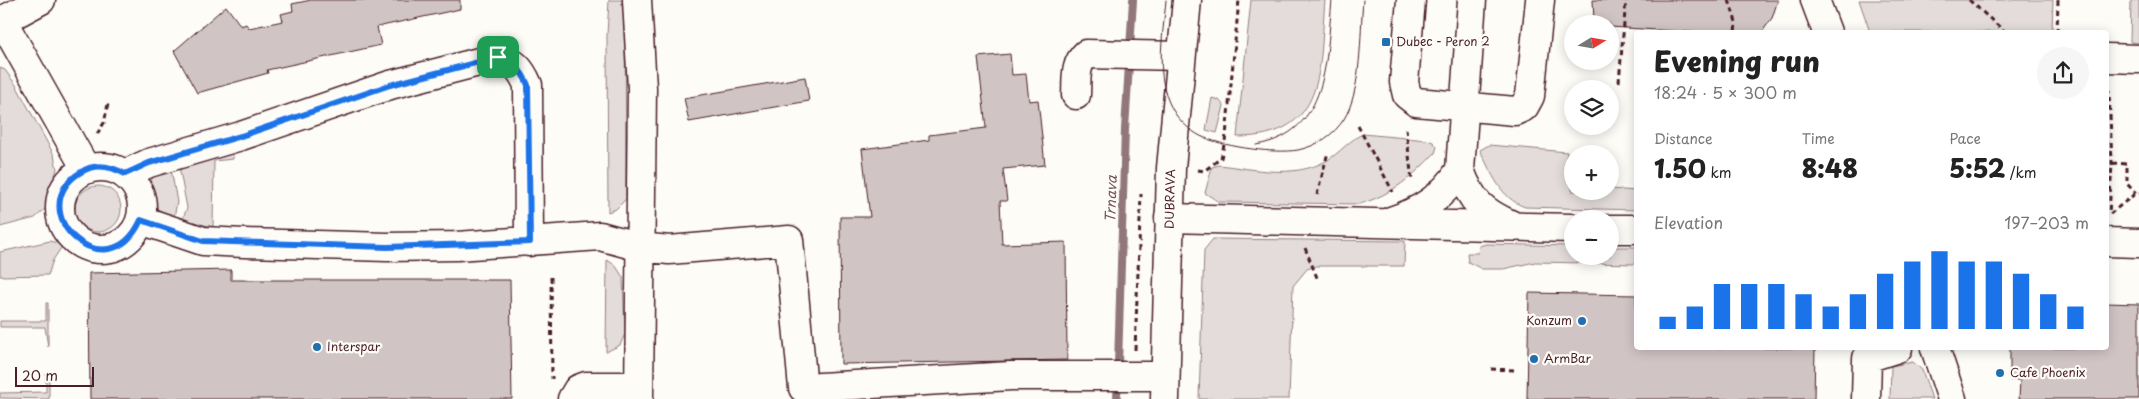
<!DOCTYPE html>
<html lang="en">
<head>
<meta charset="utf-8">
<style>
	body { margin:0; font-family:"Playpen Sans",sans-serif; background:#f6f6f6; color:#222; height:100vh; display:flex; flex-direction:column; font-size:19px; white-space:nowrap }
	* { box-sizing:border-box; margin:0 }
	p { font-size:16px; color:#767676 }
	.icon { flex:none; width:28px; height:28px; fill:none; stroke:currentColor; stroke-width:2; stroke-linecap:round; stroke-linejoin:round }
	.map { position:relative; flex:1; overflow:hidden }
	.panel { position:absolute; left:1634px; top:30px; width:475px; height:320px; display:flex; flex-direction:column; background:#fff; border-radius:5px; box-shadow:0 2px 12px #0003 }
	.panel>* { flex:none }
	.needle { width:32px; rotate:79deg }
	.tools { position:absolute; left:1564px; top:15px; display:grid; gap:10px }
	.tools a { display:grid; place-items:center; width:55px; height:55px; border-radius:50%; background:#fff; box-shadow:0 2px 12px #0003; font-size:25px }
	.scale { position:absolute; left:15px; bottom:12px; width:79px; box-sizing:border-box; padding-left:5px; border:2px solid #4a1f2b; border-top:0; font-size:14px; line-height:18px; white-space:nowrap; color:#4a1f2b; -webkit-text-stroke:4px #fdfcf7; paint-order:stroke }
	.pin { position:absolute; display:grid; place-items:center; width:42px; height:42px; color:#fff; margin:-21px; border-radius:10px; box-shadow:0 2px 8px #0006 }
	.round { display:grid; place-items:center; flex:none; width:52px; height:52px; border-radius:26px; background:#f6f6f6 }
	.summary { display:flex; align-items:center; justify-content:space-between; height:85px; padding:0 20px }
	h1 { font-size:28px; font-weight:800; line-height:38px }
	.figures { display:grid; grid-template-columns:repeat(3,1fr); gap:8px; height:85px; padding:5px 20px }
	.figures div { display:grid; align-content:center }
	.figures b { font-size:25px; font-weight:800 }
	.figures small { font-size:14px; font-weight:400 }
	.figures p { font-size:14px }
	.chart { height:140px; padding:10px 20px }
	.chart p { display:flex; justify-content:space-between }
	.chart svg { width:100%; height:90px; margin-top:5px; stroke:#1a73e8; stroke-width:6 }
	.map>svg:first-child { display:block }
	.green { fill:#e3dcda; stroke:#967e82 }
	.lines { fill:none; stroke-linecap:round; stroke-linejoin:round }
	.stream { stroke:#91777b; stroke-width:8 }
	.building { fill:#d0c5c4; stroke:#4a1f2b }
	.minor-casing { stroke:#4a1f2b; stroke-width:31 }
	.major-casing { stroke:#4a1f2b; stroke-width:31 }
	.path { stroke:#4a1f2b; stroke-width:3; stroke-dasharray:5 4; stroke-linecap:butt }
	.minor { stroke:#fdfcf7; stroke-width:28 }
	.major { stroke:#fdfcf7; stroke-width:28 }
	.tram { stroke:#4a1f2b; stroke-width:1 }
	.route-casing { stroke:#fff; stroke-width:10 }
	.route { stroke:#1a73e8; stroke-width:6 }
	.poi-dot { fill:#1f6fb2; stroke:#fdfcf7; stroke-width:2 }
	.labels { text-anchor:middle; stroke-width:4.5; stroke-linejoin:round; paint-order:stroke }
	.poi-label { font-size:12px; fill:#4a1f2b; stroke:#fdfcf7; text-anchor:start }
	.street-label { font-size:12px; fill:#4a1f2b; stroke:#fdfcf7 }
	.water-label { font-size:14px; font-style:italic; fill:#73525a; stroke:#fdfcf7 }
</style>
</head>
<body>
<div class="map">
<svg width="2139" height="399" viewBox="0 0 2139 399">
	<rect width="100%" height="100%" fill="#fdfcf7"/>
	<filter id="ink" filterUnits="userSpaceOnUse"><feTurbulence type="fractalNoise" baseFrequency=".02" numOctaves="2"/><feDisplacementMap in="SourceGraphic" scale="10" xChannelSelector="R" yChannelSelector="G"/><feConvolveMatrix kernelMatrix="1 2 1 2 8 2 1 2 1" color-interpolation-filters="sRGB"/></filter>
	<g filter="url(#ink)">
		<path class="green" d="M609,0H624L625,6L626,199L616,209L608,212L607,35Z
			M1251,0H1325C1319,68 1328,137 1237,137Z
			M1859,0H2053L2052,32H1870Z
			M2131,0H2139V43L2130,42Z
			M0,68L5,70L16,85L54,155L57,169L45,209L35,218L0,227Z
			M1212,98L1219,100L1224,106L1217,133L1206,130Z
			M1363,134L1427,140L1433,142L1437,147L1435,153C1412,177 1393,194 1360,204L1219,202L1205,193L1212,167L1219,165C1254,169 1293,179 1326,161C1340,153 1350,139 1363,134Z
			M1489,145L1567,152L1566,161L1572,170V191H1610V189L1636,191V210L1525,207C1500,198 1491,172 1480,150Z
			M233,149V159L214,161L213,227L182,220L187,208L179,166Z
			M171,169L177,202L174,217C152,209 139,197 155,174Z
			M75 209a23 23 0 1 1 46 0a23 23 0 1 1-46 0Z
			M1213,239L1405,241L1404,266H1316L1307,269L1293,286L1289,399H1199L1204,250Z
			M50,241L63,245L53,260L48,275L0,276V252Z
			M1486,244L1572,246V256H1610V247H1636V264L1535,262L1503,269H1482L1468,262L1467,253H1478L1479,246Z
			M607,260L615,265L623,277L625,334L620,345L606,352Z
			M46,303H48V347L45,327H0V321H46Z
			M1913,362L1922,370L1932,399H1890L1891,366Z
			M46,374H49V399L0,398V393L46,392Z"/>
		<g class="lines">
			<path class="stream" d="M1117,399L1125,129L1133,0"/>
		</g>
		<path class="building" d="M311,0H460V9L377,27L381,45L267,70L268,73L197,93L174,51L226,6L241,26L246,24L249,28L283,21L281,14L293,11L292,4Z
			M1593,0H1778L1772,18L1762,32H1689L1610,27V24H1600L1594,20Z
			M1010,54L1012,75L1026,74L1029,101L1038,100L1045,165L1003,169L1007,201H1000L1002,244L1066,242L1067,360L841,364L840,217H870L862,149L929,140V135L986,128L978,57Z
			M805,77L809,101L689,122L684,98Z
			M231,270V280H510L512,399H90L89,273Z
			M1529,293L1636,295V348H1815L1814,399H1527Z
			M2106,303L2139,304V399H2019L2020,380H2010V348H2106Z"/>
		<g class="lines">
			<g class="minor-casing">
				<path id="minor" d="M637,0L642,88L639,399
					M1411,0L1404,82L1407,95L1416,102L1515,111L1524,107L1530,96L1540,0
					M1472,0L1460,170C1471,201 1482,212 1512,225
					M1815,0L1827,32
					M2,20L86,169
					M0,22L41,0
					M2106,58L2139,59
					M1076,95C1077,80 1074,65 1086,54L1181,56
					M60 208a41 41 0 1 1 82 0a41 41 0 1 1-82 0Z
					M125,174L149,163L241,136L390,85L498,57C515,62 521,69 528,85L529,242
					M1169,218L1572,228
					M141,220L203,241L244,243L387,247L457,246L600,236L640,247L669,250L789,240L803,388L1011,376H1165
					M1391,221C1421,211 1443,197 1460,170
					M1610,229H1636
					M2106,242L2139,243
					M1935,348L1952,399
					M572,399L578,389L586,386H639
					M1866,399L1867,358L1898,348"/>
			</g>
			<g class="major-casing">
				<g id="major">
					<path id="s1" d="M1165,399L1171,168L1187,0"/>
				</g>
			</g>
			<path class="path" d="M1729,0L1736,22L1735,32
				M1969,0L2005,32
				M2057,32L2058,0
				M1619,82L1626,0
				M2106,91H2109L2112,163L2109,214
				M1358,126L1393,192
				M1406,129L1412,181
				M97,134L104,123L108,104
				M2112,163L2127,164V184L2136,193
				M1198,170L1204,171L1221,158L1226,136L1239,0
				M1317,195L1328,152
				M2110,214L2136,193H2139
				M1305,248L1318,280
				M551,277L552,379
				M1135,350L1141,194
				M1491,369L1514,370"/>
			<use href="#minor" class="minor"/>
			<use href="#major" class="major"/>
			<path class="tram" d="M1166,0C1163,37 1153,82 1176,115C1183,124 1194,134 1205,138C1227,147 1275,154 1298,150C1317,146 1334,135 1344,119C1362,90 1360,34 1363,0
				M1256,145C1330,133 1326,58 1332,0"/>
		</g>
	</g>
	<g class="lines" filter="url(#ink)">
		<g class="route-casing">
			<path id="route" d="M498,57C514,62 521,69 528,85L530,242L387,247L203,241L141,220C107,294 19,210 81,172C95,163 111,166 125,174L149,163L241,136L390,85Z"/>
		</g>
		<use href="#route" class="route"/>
	</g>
	<g class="poi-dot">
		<rect x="1381" y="37" width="10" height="10" rx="2.5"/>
		<circle cx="1582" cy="321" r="5"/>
		<circle cx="317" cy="347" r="5"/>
		<circle cx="1534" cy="359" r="5"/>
		<circle cx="2000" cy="373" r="5"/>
	</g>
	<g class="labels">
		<g class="poi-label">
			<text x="1396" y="46">Dubec - Peron 2</text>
			<text x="1572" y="325" text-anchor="end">Konzum</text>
			<text x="327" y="351">Interspar</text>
			<text x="1544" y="363">ArmBar</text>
			<text x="2010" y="377">Cafe Phoenix</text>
		</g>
		<g class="street-label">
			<text dy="4" stroke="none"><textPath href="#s1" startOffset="200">DUBRAVA</textPath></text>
		</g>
		<g class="water-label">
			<text transform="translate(1111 199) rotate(-88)" y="5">Trnava</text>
		</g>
	</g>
</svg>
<div class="tools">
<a><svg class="needle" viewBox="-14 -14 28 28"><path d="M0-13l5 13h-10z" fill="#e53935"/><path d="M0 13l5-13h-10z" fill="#767676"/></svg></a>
<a><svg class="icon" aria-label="layers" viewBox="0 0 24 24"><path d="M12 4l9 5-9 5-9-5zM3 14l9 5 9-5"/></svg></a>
<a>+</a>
<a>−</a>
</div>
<div class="scale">20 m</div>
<div class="pin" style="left:498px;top:57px;background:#1e9e55"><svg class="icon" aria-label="arrive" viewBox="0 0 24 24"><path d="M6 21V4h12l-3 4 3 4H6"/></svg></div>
<section class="panel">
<div class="summary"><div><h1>Evening run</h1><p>18:24 · 5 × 300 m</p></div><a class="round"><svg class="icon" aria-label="share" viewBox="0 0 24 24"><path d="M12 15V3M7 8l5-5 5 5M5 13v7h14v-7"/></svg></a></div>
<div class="figures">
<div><p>Distance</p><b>1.50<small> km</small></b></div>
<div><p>Time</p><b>8:48</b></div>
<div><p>Pace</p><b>5:52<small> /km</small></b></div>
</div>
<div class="chart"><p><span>Elevation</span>197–203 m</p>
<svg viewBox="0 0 160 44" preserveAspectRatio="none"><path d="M5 44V38M15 44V33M25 44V22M35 44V22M45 44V22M55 44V27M65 44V33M75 44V27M85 44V17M95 44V11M105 44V6M115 44V11M125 44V11M135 44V17M145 44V27M155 44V33"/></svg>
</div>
</section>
</div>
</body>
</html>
